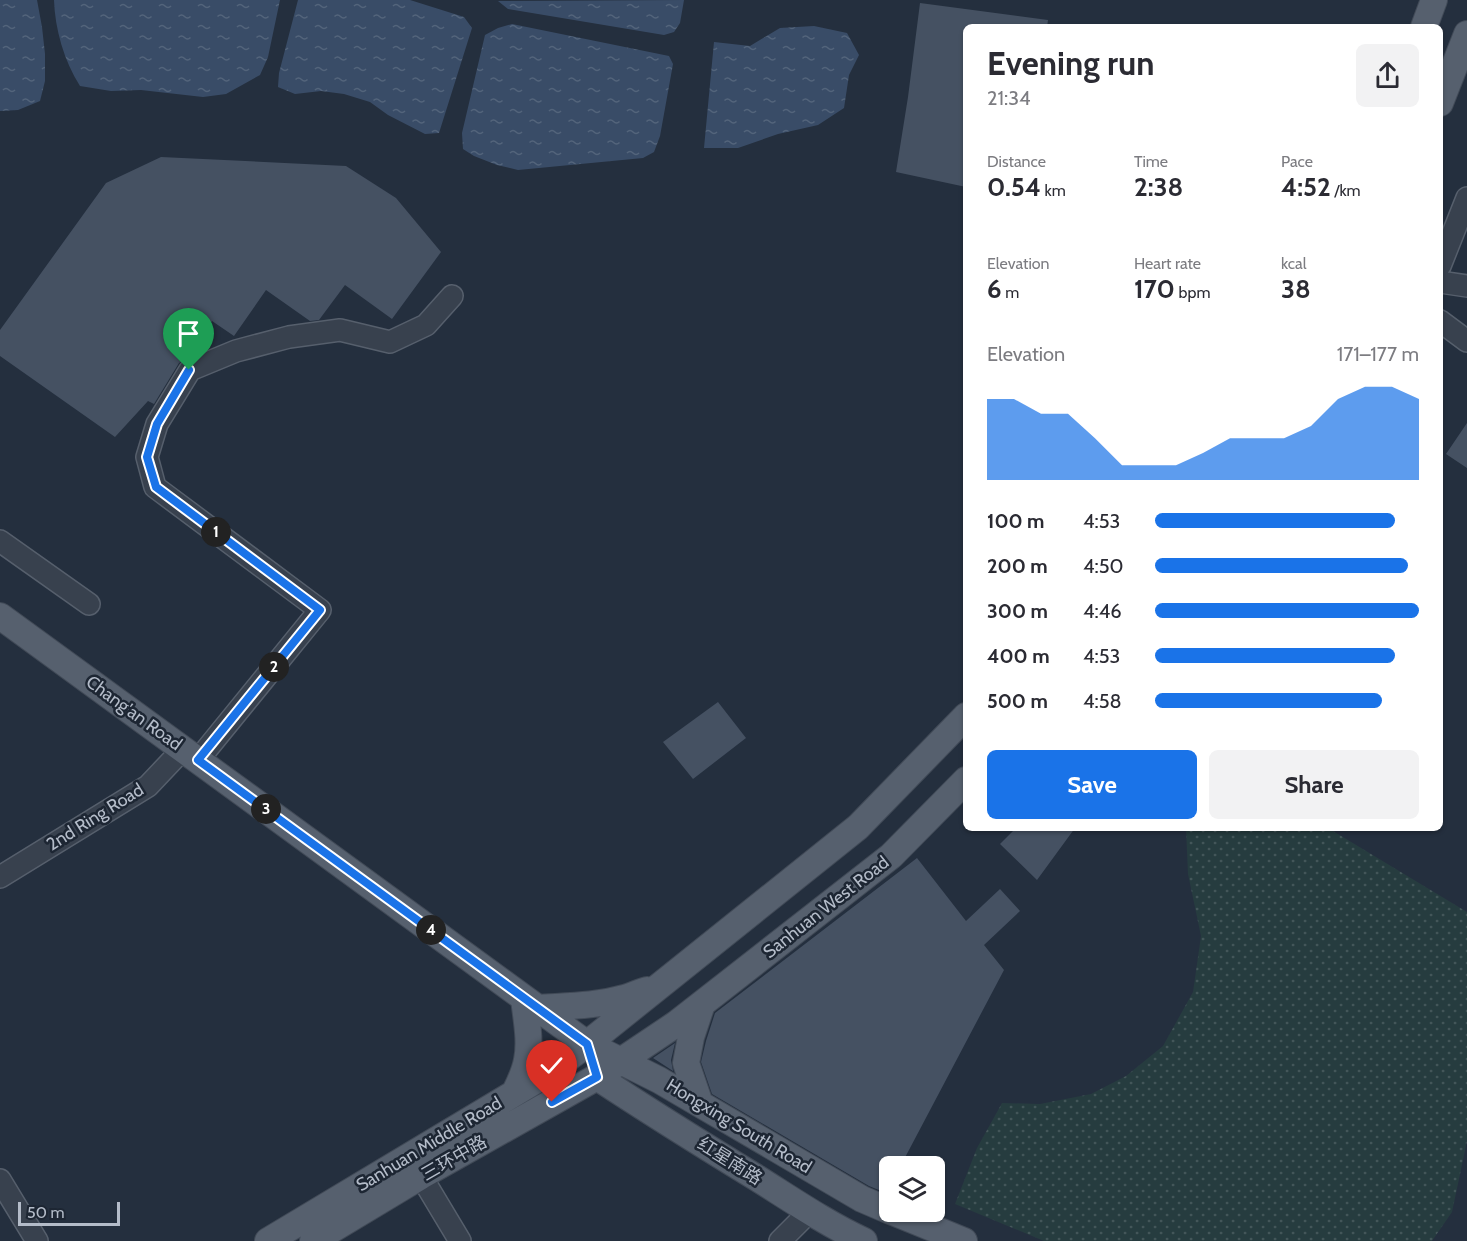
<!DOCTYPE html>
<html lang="en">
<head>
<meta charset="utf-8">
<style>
	body { margin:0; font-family:Cabin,"Noto Sans SC",sans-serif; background:#f2f2f3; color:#2b2b33; height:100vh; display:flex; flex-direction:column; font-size:22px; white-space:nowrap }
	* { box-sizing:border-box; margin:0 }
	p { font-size:20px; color:#7c7c81 }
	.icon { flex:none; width:33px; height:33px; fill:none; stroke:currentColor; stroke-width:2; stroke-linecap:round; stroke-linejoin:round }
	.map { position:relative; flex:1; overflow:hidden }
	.sheet { position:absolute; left:963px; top:24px; width:480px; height:807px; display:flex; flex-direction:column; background:#fff; border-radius:9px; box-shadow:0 2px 4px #0004 }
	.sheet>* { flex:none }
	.buttons { position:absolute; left:879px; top:1156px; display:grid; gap:12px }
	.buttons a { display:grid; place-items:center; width:66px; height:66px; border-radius:9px; background:#fff; box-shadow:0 2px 4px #0004; font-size:30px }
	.scale { position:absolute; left:18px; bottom:15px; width:102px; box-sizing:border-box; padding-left:6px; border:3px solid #b4bcc9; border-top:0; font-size:16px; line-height:21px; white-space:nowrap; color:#b4bcc9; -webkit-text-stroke:4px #1d2633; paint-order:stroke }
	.pin { position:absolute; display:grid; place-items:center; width:51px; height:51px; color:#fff; margin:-62px -26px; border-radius:50% 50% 50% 0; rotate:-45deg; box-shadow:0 0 6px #0007 }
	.pin .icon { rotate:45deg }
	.km { position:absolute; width:30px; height:30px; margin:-15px; border-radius:50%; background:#222; color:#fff; font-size:16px; line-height:30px; text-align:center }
	.round { display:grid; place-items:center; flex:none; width:63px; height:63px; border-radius:9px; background:#f2f2f3 }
	.overview { display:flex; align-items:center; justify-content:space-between; height:102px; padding:0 24px }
	h1 { font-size:33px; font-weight:700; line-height:45px }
	.stats { display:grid; grid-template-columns:repeat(3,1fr); gap:9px; height:102px; padding:6px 24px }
	.stats div { display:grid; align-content:center }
	.stats b { font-size:26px; font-weight:700 }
	.stats small { font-size:16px; font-weight:400 }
	.stats p { font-size:16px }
	.chart { height:168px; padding:12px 24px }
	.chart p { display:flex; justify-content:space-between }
	.chart svg { width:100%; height:108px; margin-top:6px; fill:#1a73e8; opacity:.7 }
	.button { display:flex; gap:12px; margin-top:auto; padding:12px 24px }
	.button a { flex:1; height:69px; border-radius:9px; background:#1a73e8; color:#fff; font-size:24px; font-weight:700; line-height:69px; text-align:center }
	.button a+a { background:#f2f2f3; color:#2b2b33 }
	ul { padding:0 24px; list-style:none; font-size:20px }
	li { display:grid; grid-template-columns:96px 72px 1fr; align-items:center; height:45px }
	li i { height:15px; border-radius:8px; background:#1a73e8 }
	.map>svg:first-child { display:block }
	.grass { fill:url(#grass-dots) }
	.water { fill:url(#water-ripples) }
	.building { fill:#455162 }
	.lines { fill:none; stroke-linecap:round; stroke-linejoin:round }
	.minor-casing { stroke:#565f6c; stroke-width:24 }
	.major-casing { stroke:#414a57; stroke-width:28 }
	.minor { stroke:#38414e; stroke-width:21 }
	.major { stroke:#56606e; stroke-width:26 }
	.route-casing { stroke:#fff; stroke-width:12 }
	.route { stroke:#1a73e8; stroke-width:8 }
	.labels { text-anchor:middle; stroke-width:5; stroke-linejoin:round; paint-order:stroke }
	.street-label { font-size:18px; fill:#b4bcc9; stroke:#1d2633 }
</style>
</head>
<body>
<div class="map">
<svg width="1467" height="1241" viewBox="0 0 1467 1241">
	<defs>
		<pattern id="grass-dots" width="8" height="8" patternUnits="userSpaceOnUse" patternTransform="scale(1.5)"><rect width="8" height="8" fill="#263c3f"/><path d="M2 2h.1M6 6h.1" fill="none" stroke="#435659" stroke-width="1.8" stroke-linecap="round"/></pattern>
		<pattern id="water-ripples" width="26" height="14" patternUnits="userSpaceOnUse" patternTransform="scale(1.5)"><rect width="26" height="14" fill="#394c67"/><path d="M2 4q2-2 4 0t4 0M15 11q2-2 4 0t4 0" fill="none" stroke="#53647b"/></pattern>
	</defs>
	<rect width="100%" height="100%" fill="#242f3e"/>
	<path class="grass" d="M1186,828H1328L1467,912V1141L1452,1212L1432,1241H1044L955,1204L977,1148L1002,1103L1040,1104L1091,1094L1126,1076L1163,1046L1193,992L1201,936L1188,874Z"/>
	<path class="water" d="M0,0H37L42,27L45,54V81L40,101L18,110L0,111Z
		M54,0H280L268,57L260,75L226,94L203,97L141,90L111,91L80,86C64,61 55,29 54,0Z
		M298,0H410L464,17L472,28L439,133L425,134L388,115L370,102L344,94L321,91L295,94L278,87L279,73Z
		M684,0L680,23L674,32L664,35L508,9L498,1Z
		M512,24L669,56L673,64L660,136L654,152L643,158L518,170L497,165L474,156L463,149L462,133L485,35L498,28Z
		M814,26L847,33L859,55L849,75L844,108L818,125L778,134L738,148H704L714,42L750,46L780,28Z"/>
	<path class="building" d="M920,3L1048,20L1047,27H966V187L896,172L908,97Z
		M161,157L346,166L396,198L441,252L392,319L345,285L319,320L310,321L266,290L234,336L212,321L189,357L179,363L154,404L148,401L115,437L0,356V330L106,183Z
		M1467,423V468L1446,454Z
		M718,702L746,738L693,779L663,742Z
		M1016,828H1075L1037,880L1000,844Z
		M917,858L966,921L1000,889L1020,911L984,945L1004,970L900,1167H890V1187L886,1193L869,1186L712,1094L701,1062L706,1041L715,1013Z
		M675,1043L671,1060L673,1071L653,1058Z"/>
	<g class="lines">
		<g class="minor-casing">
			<path id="minor" d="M1440,266L1467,198
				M1440,282L1467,286
				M1440,321L1467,341
				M0,541L89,604
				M198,760L320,610L155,487L147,457L157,424L190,370L236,351L289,337L340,330L390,342L426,325L452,296
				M0,877L148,786L183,749
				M421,1176L460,1241
				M0,1180L37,1241
				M780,1241L810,1211"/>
		</g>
		<g class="major-casing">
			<path id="major" d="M1424,27L1434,0
				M1440,103L1467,34
				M0,616L587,1044L659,1080L862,1199L890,1211
				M538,1008C566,1006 596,1006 624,998C632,996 639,992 647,990
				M597,1077C650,1112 703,1145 757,1178C792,1200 827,1224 864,1241
				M515,1092C520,1082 525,1072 527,1060C531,1040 526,1018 524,998
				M700,1104L686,1063L691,1037L702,1004
				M893,1212L964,1241
				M268,1241L548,1073L587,1044L858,827L966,716
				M313,1241L421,1176L597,1077L676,1024L891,856L966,780"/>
		</g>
		<use href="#minor" class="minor"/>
		<use href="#major" class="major"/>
	</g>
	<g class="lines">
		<g class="route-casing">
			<path id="route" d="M189,370L157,424L147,457L156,487L320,610L198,760L587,1044L597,1077L552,1102"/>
		</g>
		<use href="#route" class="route"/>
	</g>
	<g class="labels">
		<g class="street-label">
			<text transform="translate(134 713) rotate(36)" y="6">Chang'an Road</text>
			<text transform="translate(95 817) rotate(-32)" y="6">2nd Ring Road</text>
			<text transform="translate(826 907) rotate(-38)" y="6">Sanhuan West Road</text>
			<text transform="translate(739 1126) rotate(31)" y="6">Hongxing South Road</text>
			<text transform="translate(429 1144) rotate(-31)" y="6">Sanhuan Middle Road</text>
			<text transform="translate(454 1158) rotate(-30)" y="6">三环中路</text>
			<text transform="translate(730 1161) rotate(32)" y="6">红星南路</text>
		</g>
	</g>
</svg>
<div class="buttons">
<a><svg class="icon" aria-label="layers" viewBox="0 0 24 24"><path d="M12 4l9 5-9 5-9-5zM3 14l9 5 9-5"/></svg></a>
</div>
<div class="scale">50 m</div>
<div class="pin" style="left:189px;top:370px;background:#1e9e55"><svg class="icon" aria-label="arrive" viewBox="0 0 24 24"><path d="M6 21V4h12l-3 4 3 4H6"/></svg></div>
<div class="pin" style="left:552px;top:1102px;background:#d93025"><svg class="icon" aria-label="check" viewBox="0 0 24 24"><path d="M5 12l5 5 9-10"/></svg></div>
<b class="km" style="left:216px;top:532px">1</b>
<b class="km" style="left:274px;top:667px">2</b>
<b class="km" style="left:266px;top:809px">3</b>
<b class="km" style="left:431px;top:930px">4</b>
<section class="sheet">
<div class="overview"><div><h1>Evening run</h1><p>21:34</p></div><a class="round"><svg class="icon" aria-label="share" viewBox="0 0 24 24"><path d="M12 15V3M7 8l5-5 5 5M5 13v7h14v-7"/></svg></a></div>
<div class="stats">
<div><p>Distance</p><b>0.54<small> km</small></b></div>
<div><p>Time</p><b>2:38</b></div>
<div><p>Pace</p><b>4:52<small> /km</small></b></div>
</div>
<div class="stats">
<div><p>Elevation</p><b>6<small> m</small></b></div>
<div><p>Heart rate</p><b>170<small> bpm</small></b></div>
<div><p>kcal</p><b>38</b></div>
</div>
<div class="chart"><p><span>Elevation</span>171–177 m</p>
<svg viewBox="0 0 160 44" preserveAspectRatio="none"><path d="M0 44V11L10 11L20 17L30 17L40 27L50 38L60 38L70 38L80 33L90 27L100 27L110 27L120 22L130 11L140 6L150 6L160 11V44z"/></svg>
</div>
<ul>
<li><b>100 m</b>4:53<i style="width:91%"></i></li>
<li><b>200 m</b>4:50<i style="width:96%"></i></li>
<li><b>300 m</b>4:46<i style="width:100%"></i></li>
<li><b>400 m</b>4:53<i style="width:91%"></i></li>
<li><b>500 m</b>4:58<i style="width:86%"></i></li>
</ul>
<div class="button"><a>Save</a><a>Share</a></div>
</section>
</div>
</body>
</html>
